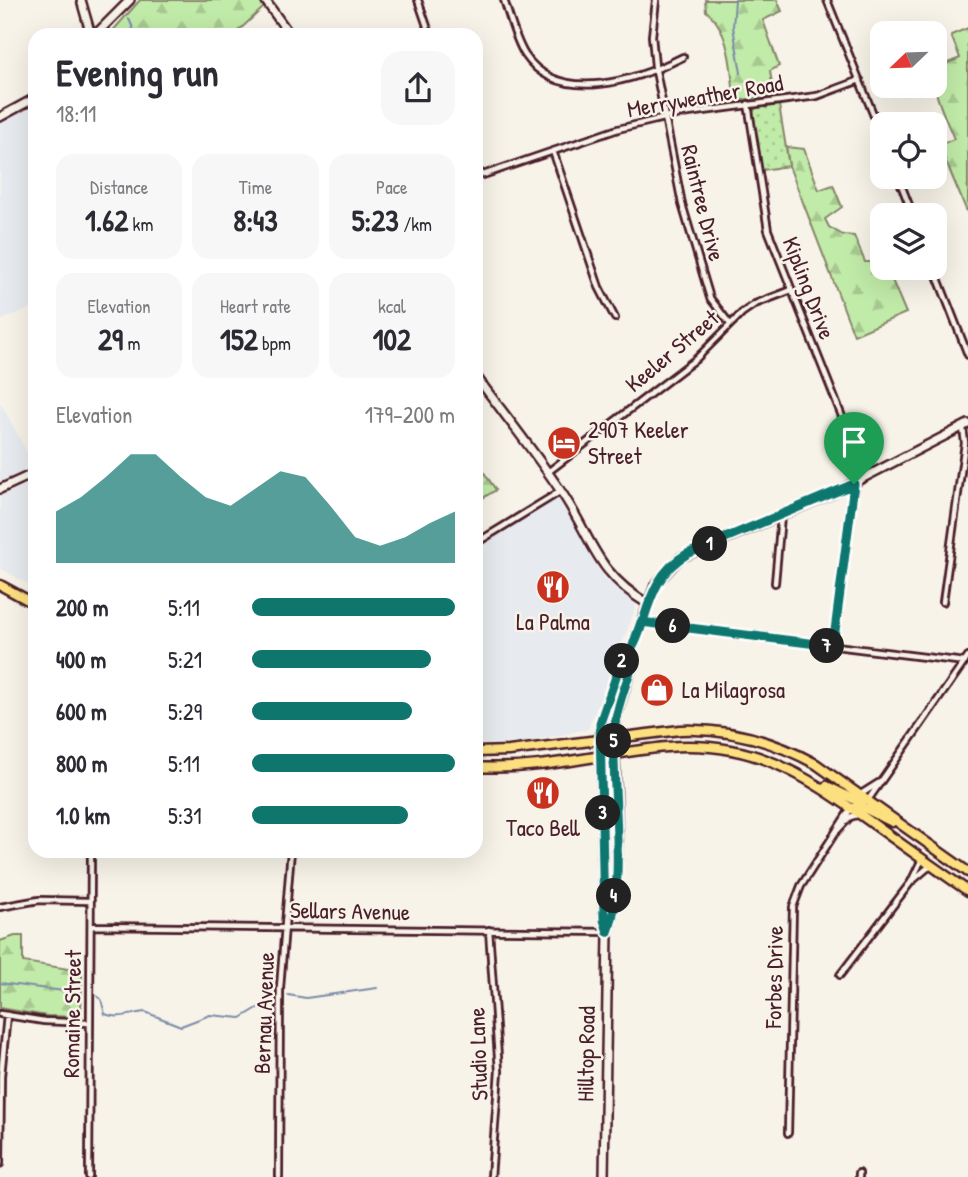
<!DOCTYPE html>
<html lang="en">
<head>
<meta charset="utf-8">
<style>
	body { margin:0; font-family:"Patrick Hand",sans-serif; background:#f7f7f7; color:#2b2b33; height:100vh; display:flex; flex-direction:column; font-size:26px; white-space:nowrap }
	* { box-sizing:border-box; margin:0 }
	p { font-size:23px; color:#7c7c81 }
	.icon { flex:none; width:38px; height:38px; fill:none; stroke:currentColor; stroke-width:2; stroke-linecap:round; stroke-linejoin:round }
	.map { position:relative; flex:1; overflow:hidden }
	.sheet { position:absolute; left:28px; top:28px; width:455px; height:830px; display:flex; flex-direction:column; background:#fff; border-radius:21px; box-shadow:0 7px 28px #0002 }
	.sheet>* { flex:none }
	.needle { width:46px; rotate:247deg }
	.tools { position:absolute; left:870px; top:21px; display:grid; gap:14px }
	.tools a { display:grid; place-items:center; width:77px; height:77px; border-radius:14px; background:#fff; box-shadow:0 7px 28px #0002; font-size:35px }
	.pin { position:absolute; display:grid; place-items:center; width:60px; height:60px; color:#fff; margin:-72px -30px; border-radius:50% 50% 50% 0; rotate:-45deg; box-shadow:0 0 7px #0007 }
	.pin .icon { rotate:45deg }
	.km { position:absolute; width:35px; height:35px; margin:-18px; border-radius:50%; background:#222; color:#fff; font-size:19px; line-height:35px; text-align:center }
	.round { display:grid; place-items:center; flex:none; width:74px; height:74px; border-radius:21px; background:#f7f7f7 }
	.headline { display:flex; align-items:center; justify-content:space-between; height:119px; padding:0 28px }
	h1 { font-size:38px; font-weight:800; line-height:52px }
	.figures { display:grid; grid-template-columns:repeat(3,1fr); gap:10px; height:119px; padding:7px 28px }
	.figures div { display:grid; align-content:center; border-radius:18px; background:#f7f7f7; text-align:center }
	.figures b { font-size:30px; font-weight:800 }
	.figures small { font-size:19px; font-weight:400 }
	.figures p { font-size:19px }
	.chart { height:196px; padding:14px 28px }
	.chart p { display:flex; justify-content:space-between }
	.chart svg { width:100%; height:126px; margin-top:7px; fill:#0f766e; opacity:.7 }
	ul { padding:0 28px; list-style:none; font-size:23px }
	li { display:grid; grid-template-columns:112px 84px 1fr; align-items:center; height:52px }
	li i { height:18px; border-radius:9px; background:#0f766e }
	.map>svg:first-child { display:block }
	.built { fill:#e7eaee }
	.forest { fill:url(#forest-firs); stroke:#86856a; stroke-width:2 }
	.park { fill:url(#park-dots); stroke:#86856a; stroke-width:2 }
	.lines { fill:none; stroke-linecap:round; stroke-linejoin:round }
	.stream { stroke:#7b8ca8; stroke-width:2 }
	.street-casing { stroke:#4a1f2b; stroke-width:10 }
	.secondary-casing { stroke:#4a1f2b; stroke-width:12 }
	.primary-casing { stroke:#4a1f2b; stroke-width:13 }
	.street { stroke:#f7f3e8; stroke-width:4.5 }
	.secondary { stroke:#f7f3e8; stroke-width:7 }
	.primary { stroke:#fce080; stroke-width:8 }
	.route-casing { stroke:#fff; stroke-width:14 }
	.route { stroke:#0f766e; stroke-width:9 }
	.labels { text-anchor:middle; stroke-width:5; stroke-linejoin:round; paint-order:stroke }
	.street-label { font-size:23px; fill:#4a1f2b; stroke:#f7f3e8 }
	.poi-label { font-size:23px; fill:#4a1f2b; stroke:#f7f3e8; text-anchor:start }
</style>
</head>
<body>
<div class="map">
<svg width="968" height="1177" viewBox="0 0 968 1177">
	<defs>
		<pattern id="forest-firs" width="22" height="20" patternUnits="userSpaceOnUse" patternTransform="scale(1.75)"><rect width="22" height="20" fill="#c1eba8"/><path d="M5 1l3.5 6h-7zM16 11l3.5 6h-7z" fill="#a7c991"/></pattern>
		<pattern id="park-dots" width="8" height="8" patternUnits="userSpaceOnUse" patternTransform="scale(1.75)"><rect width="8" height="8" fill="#c1eba8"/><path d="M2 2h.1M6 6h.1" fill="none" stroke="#a7c991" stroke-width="1.8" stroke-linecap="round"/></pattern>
	</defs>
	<rect width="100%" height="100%" fill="#f7f3e8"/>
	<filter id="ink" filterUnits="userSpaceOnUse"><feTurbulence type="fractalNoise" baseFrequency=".0143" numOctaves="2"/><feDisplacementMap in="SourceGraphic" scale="14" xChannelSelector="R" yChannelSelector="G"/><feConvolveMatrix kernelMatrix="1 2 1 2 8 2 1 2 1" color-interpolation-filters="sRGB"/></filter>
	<g filter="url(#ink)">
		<path class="built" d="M35,106V306L0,321V124Z
			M0,402L35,467L0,482Z
			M35,481V588L0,568V496Z
			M558,498L572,518L605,579L636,604L634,612L588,729L527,742L476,745V548Z"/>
		<path class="forest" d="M140,0H258L264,7L234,35H109Z
			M705,0H777L782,11L763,20L779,66L770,71L774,96L734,101C732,73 730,29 706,11Z
			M968,28V214L939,145L954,139C948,123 924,78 939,67C945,63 954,61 960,58L951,35Z
			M786,147L804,149L819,190L833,185L842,207L825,219L829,227L843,235L854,236L865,262H882V268H887L906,313L854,335L789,166Z
			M476,461L496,490L476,502Z
			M15,936H23V962L82,971L81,1017L47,1016L0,1008V941Z"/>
		<path class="park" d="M779,105L789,166L762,170L753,112L756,108Z"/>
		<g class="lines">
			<path class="stream" d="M735,0L733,27L741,73
				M129,19L136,35
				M0,983L80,993
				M288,995L306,998L377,988
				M97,996L101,999L105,1014C119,1020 132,1013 145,1012L181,1026L210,1015L241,1018L271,1000"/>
			<g class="street-casing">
				<path id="street" d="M418,0L430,35
					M504,0C510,18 515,39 525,55C560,107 639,79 683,57
					M656,0L652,36L655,66L682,204L710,298L730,324
					M827,0L882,136
					M748,104L768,230L866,477
					M553,151L599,287L615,318
					M476,169L483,175L618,129L681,114L817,96L860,80
					M898,177L913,215
					M934,268L968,355
					M548,472L696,359L742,313L755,304L789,291
					M476,543L561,491
					M775,583L781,516
					M943,602L965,443L963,428
					M642,622L965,662
					M833,646L854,484
					M861,794L880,782
					M868,800L968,657
					M835,833L850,817L857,815
					M911,882L931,865
					M0,907L39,900L90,901
					M91,926L608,932
					M489,930L499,1071L491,1177
					M840,975L911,882L922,859
					M0,1014L44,1021L89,1023
					M788,1133L793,907L801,886L851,808
					M0,1164L1,1076L7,1015
					M89,1177L91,850
					M279,1177L280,988L291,850
					M859,1177V1173"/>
			</g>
			<g class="secondary-casing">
				<path id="secondary" d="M81,0L91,35
					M265,0L290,35
					M95,35L130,0
					M0,117L35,98
					M476,376C504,414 534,451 560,490C593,538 594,572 648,604
					M0,489L35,473
					M608,932L604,920L600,726L623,659L630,654L655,585L680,558L834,493L968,424
					M604,1177L608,932C623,892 616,784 614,738L616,717L633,663L630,654"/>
			</g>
			<g class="primary-casing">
				<path id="primary" d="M0,585L35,604
					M476,752L509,751L680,730C729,728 774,741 816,764L968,872
					M476,767C540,771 604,753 667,747C752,740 802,773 868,820C901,844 935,868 968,891
					M827,786L855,800H868
					M851,808L862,807L892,822"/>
			</g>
			<use href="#street" class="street"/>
			<use href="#secondary" class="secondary"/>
			<use href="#primary" class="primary"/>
		</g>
	</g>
	<g class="lines" filter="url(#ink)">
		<g class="route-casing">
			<path id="route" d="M854,484L687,554C639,581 649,641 622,659L600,723L604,920L608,932C626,884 612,789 614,736C615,711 625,687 633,663L630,654L641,622L833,646L854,484"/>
		</g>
		<use href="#route" class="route"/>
	</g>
	<defs>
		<g id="hotel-disc" transform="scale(1.75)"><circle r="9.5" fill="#c8321e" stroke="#f7f3e8"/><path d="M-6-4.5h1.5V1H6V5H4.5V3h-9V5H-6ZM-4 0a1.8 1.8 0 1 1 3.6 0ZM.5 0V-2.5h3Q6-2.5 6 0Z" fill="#fff"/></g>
		<g id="restaurant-disc" transform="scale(1.75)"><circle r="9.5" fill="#c8321e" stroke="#f7f3e8"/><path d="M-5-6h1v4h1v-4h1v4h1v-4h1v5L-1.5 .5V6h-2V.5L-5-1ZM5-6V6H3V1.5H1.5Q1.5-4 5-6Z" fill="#fff"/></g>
		<g id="shop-disc" transform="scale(1.75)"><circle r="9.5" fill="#c8321e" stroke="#f7f3e8"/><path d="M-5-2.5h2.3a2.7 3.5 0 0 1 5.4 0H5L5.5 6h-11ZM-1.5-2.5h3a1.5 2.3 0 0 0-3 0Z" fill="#fff"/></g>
	</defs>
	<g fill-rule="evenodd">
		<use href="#hotel-disc" x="564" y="443"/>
		<use href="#restaurant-disc" x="553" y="587"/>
		<use href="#shop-disc" x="657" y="690"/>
		<use href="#restaurant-disc" x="543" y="793"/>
	</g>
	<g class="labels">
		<g class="street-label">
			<text transform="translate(705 96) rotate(-10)" y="8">Merryweather Road</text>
			<text transform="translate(703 203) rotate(76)" y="8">Raintree Drive</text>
			<text transform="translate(809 288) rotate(69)" y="8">Kipling Drive</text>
			<text transform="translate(672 351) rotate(-40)" y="8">Keeler Street</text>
			<text transform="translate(350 911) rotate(1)" y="8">Sellars Avenue</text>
			<text transform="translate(774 977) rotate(-89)" y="8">Forbes Drive</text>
			<text transform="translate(264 1013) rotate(-88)" y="8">Bernau Avenue</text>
			<text transform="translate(72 1014) rotate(-89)" y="8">Romaine Street</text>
			<text transform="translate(478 1054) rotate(-92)" y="8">Studio Lane</text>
			<text transform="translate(586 1054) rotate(-89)" y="8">Hilltop Road</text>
		</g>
		<g class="poi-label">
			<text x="588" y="438">2907 Keeler<tspan x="588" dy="26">Street</tspan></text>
			<text x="553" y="630" text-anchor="middle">La Palma</text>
			<text x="682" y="698">La Milagrosa</text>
			<text x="543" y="836" text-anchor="middle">Taco Bell</text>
		</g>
	</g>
</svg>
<div class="tools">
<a><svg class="needle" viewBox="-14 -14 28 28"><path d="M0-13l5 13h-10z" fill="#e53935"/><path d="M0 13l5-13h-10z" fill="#7c7c81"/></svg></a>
<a><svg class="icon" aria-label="locate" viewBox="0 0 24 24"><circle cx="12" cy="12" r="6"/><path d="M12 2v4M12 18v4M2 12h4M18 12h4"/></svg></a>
<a><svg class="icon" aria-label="layers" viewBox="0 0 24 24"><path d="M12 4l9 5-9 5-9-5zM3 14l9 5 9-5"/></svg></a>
</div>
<div class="pin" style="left:854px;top:484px;background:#1e9e55"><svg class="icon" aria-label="arrive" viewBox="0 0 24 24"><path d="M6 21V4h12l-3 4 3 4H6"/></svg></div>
<b class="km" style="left:710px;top:544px">1</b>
<b class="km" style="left:622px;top:661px">2</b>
<b class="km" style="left:603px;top:813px">3</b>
<b class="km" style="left:614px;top:896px">4</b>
<b class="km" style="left:614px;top:741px">5</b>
<b class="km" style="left:673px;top:626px">6</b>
<b class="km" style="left:827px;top:646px">7</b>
<section class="sheet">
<div class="headline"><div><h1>Evening run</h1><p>18:11</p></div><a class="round"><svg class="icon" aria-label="share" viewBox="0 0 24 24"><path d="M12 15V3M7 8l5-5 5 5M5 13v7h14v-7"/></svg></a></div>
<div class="figures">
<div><p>Distance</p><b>1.62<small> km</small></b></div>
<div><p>Time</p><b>8:43</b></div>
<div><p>Pace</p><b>5:23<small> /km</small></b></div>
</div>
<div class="figures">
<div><p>Elevation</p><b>29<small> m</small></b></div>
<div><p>Heart rate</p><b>152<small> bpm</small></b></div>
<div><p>kcal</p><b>102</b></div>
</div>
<div class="chart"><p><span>Elevation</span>179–200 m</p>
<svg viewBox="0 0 160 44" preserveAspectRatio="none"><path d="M0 44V26L10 21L20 14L30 6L40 6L50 14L60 21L70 24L80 18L90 12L100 14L110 24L120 35L130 38L140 35L150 30L160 26V44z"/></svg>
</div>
<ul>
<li><b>200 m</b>5:11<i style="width:100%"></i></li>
<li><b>400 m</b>5:21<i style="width:88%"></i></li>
<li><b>600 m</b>5:29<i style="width:79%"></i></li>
<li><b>800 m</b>5:11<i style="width:100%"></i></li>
<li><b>1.0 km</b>5:31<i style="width:77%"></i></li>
</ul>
</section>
</div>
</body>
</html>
